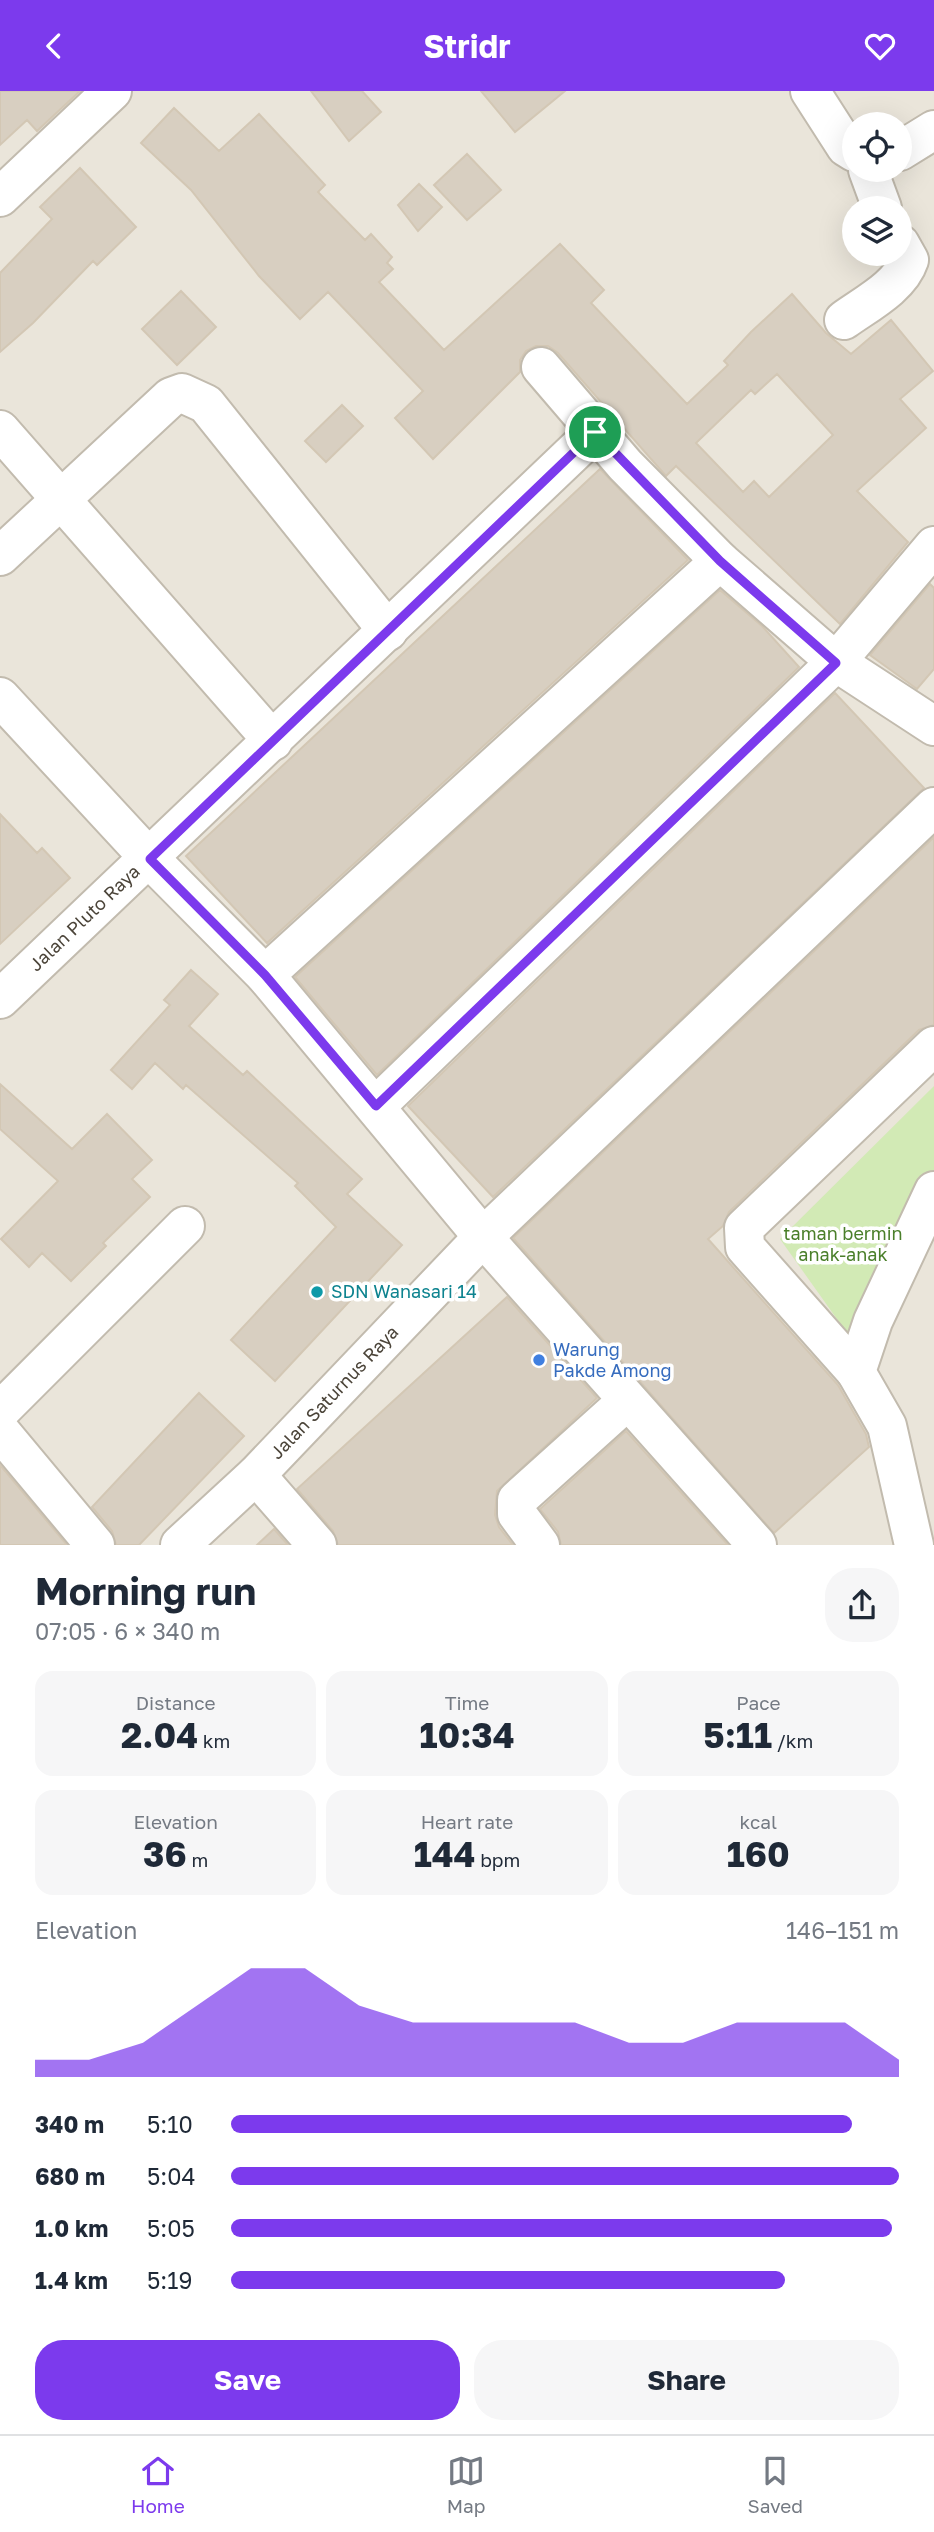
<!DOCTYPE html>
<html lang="en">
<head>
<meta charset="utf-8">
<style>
	body { margin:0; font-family:"Golos Text",sans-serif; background:#f6f6f7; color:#1f2937; height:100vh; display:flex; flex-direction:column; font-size:26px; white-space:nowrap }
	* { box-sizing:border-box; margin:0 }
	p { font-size:23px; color:#747a83 }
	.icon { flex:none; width:38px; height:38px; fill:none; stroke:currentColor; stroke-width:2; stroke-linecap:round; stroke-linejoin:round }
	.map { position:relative; height:1454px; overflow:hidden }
	.details { display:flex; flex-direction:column; background:#fff; flex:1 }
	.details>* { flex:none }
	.tools { position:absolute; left:842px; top:21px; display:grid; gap:14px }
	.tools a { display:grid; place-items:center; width:70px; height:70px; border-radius:50%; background:#fff; box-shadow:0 7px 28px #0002; font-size:35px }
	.pin { position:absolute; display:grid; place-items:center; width:60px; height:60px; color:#fff; margin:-30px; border:4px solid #fff; border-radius:50%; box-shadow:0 2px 7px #0007 }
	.round { display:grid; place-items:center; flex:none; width:74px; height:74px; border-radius:28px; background:#f6f6f7 }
	.overview { display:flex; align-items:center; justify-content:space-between; height:119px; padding:0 35px }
	h1 { font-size:38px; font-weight:700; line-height:52px }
	.figures { display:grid; grid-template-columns:repeat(3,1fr); gap:10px; height:119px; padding:7px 35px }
	.figures div { display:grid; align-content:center; border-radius:18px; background:#f6f6f7; text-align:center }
	.figures b { font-size:35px; font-weight:700 }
	.figures small { font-size:19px; font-weight:400 }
	.figures p { font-size:19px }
	.chart { height:196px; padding:14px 35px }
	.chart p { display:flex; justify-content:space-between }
	.chart svg { width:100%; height:126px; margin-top:7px; fill:#7c3aed; opacity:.7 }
	.button { display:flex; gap:14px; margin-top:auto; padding:14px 35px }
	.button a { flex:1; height:80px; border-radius:28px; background:#7c3aed; color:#fff; font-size:28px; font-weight:700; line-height:80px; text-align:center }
	.button a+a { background:#f6f6f7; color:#1f2937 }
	ul { padding:0 35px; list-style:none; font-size:23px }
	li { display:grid; grid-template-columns:112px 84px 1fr; align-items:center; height:52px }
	li i { height:18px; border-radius:9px; background:#7c3aed }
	header { display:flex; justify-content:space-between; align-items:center; height:91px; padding:0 35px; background:#7c3aed; color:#fff; font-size:32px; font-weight:700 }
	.tabs { display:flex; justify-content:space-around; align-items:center; height:98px; border-top:2px solid #e0e1e3; background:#fff; font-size:19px; color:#747a83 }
	.tabs a { display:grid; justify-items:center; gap:4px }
	.tabs .selected { color:#7c3aed }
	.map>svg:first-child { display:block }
	.residential { fill:#eae5da; fill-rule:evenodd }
	.green { fill:#d2eab5 }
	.building { fill:#d8cfc1; stroke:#d3c7b4; stroke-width:2; fill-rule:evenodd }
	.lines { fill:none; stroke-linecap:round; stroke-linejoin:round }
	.street-casing { stroke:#c2bbae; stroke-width:42 }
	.street { stroke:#fff; stroke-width:38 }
	.route-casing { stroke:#fff; stroke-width:14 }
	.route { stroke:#7c3aed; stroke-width:9 }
	.culture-dot { fill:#0f9aa8; stroke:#fff; stroke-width:2.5 }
	.shop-dot { fill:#3f7fe0; stroke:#fff; stroke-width:2.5 }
	.labels { text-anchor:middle; stroke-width:7; stroke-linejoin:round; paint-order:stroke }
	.street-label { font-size:18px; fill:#4b4439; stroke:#fff }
	.park-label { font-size:18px; fill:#4a7f2a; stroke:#fff }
	.culture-label { font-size:18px; fill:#0d838f; stroke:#fff; text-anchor:start }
	.shop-label { font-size:18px; fill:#366cbe; stroke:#fff; text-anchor:start }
</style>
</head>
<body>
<header><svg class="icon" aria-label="back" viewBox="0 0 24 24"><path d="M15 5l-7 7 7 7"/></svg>Stridr<svg class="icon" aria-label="heart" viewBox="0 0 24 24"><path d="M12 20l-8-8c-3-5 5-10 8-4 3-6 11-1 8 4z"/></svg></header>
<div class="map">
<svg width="934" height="1454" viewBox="0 0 934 1454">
	<rect width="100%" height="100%" fill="#f6f3ec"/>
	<path class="residential" d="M0,0H934V1454H0ZM854,33H900V79H854ZM854,117H900V163H854Z"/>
	<path class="green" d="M934,995V1082L849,1245L780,1148Z"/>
	<path class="building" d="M0,0H80L37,40L27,29L0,54Z
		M311,0H362L381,21L349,50Z
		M481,0H565L515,41Z
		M174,17L219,60L259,23L325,94L318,101L365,149L371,143L392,166L387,172L393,178L379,191L444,259L560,153L604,199L591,212L687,313L728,274L724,270L751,241L792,203L826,242L851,263L891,229L933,280L900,308L926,337L857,400L908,451L840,533L676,375L666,385L558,262L548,255H536L526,260L520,269V281L433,368L395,327L423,300L328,201L300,228L259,185L191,99L141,52ZM777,283L833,344L769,406L754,390L743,401L696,352L751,299L755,303Z
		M467,63L501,99L467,129L434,94Z
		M80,77L136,136L97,174L93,170L33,232L0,261V182L52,128L40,116Z
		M419,93L442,116L418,140L398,114Z
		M181,200L216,236L177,274L142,238Z
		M342,314L363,335L326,371L305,350Z
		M600,378L688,469L267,852L186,765Z
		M930,493L934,497V578L917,598L870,564Z
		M720,499L762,535L799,576L377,984L295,886Z
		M835,602L924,697L493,1106L408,1015Z
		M0,723L37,762L42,757L70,787L0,853Z
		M934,746V934L919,939L729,1121L723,1135L708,1148L838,1294L866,1343L869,1356L774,1442L513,1147Z
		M191,879L218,903L189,935L243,984L247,980L362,1088L347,1103L402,1154L275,1290L231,1249L336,1136L295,1095L298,1092L186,994L183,998L155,972L132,998L111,979L170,914L164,909Z
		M0,993L72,1058L107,1023L152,1069L132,1088L150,1106L103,1152L106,1155L71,1190L42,1162L29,1176L1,1148L58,1090L0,1038Z
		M507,1206L597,1307L497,1400L495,1424L499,1436L513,1454H338L333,1440L297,1398Z
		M199,1302L244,1345L139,1454H116L112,1440L92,1416Z
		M626,1340L728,1454H561L558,1441L540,1418Z
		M0,1374L67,1454H0Z
		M274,1438L288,1454H257Z"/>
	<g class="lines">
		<g class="street-casing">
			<g id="street">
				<path d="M810,0L846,56L854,61"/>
				<path d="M900,60L934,39"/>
				<path d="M868,79L882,117"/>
				<path d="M0,106L112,0"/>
				<path d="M844,229C866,213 900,196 909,169L900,153"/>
				<path d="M541,276L625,374L720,470L836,571L934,635"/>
				<path d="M0,339L273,650"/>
				<path d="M0,465L171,306L182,302L206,313L388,540"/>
				<path d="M0,606L150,768L265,884L483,1146L757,1454"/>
				<path d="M265,884L720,470"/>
				<path id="s1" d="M0,908L595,341"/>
				<path d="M376,1015L836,571L934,455"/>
				<path d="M856,1281L745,1156L744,1137L934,955"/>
				<path d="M0,1320L185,1135"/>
				<path d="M0,1340L95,1454"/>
				<path d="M256,1384L317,1454"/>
				<path id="s2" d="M180,1454L256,1384L483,1146L934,716"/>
				<path d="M540,1454L517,1423V1409L627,1310"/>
				<path d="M914,1454L887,1335L856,1281L873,1230L934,1100"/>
			</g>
		</g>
		<use href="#street" class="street"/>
	</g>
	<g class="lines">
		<g class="route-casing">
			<path id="route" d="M595,341L720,470L836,572L376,1015L265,884L150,768Z"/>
		</g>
		<use href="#route" class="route"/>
	</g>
	<circle class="culture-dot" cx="317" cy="1201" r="7"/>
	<circle class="shop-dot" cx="539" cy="1269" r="7"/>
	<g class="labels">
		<g class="street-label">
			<text dy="6" stroke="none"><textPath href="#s1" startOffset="117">Jalan Pluto Raya</textPath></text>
			<text dy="6" stroke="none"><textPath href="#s2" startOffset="217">Jalan Saturnus Raya</textPath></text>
		</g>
		<g class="park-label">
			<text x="843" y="1149">taman bermin<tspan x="843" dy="21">anak-anak</tspan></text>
		</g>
		<g class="culture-label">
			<text x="331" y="1207">SDN Wanasari 14</text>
		</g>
		<g class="shop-label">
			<text x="553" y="1265">Warung<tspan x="553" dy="21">Pakde Among</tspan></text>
		</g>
	</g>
</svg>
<div class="tools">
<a><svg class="icon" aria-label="locate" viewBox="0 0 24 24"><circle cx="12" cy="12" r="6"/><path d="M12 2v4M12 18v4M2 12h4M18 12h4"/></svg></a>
<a><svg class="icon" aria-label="layers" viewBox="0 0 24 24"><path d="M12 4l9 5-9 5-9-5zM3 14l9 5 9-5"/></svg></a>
</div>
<div class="pin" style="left:595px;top:341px;background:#1e9e55"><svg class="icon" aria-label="arrive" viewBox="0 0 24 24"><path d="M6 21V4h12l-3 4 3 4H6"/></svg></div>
</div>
<section class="details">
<div class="overview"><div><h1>Morning run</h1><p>07:05 · 6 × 340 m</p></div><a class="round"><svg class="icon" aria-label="share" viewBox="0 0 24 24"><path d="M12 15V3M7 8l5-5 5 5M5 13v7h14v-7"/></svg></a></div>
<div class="figures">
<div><p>Distance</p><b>2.04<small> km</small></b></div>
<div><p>Time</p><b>10:34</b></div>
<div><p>Pace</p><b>5:11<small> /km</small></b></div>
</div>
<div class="figures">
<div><p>Elevation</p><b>36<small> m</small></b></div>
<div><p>Heart rate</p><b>144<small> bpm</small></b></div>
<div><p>kcal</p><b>160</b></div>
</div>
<div class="chart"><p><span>Elevation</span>146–151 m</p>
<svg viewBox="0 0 160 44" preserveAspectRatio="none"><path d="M0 44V38L10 38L20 32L30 19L40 6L50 6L60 19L70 25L80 25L90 25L100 25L110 32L120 32L130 25L140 25L150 25L160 38V44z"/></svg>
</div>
<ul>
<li><b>340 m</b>5:10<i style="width:93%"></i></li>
<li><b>680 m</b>5:04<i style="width:100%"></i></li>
<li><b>1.0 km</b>5:05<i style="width:99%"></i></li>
<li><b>1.4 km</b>5:19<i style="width:83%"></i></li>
</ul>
<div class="button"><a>Save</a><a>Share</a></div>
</section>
<nav class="tabs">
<a class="selected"><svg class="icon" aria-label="home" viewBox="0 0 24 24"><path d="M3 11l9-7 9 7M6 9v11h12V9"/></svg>Home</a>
<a><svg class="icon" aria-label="map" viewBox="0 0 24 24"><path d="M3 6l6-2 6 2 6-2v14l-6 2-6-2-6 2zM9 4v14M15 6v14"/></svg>Map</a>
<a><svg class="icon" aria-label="saved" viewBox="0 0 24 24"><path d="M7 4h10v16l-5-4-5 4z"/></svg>Saved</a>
</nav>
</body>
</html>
